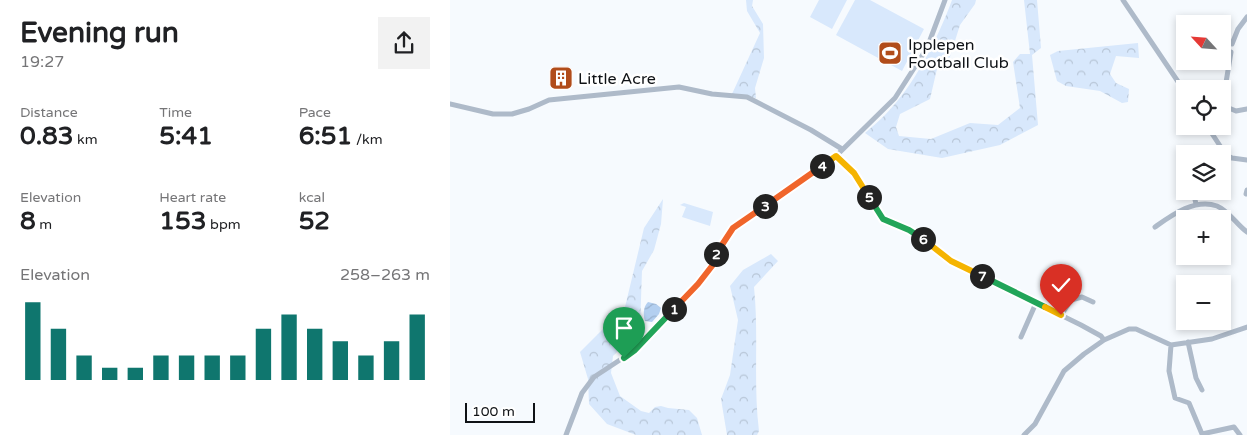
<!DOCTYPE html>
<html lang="en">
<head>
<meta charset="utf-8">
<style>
	body { margin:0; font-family:"Varela Round",sans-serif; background:#f2f2f2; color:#202124; height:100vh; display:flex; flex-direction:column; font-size:19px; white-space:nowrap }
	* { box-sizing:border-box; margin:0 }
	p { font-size:16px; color:#757577 }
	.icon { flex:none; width:28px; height:28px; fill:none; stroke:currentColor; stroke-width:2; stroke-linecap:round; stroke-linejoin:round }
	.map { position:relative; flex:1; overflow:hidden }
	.side { display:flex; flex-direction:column; background:#fff; width:450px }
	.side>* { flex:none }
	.needle { width:32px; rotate:296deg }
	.controls { position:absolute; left:726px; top:15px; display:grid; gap:10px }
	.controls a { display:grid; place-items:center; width:55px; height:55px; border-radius:0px; background:#fff; box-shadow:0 2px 8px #0003; font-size:25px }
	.scale { position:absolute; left:15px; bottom:12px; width:70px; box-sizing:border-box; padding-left:5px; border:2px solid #0f1216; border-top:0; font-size:14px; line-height:18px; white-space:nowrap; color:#0f1216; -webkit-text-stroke:4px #fff; paint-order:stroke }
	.pin { position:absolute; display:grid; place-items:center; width:42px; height:42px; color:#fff; margin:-51px -21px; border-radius:50% 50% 50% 0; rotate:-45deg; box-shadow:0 0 5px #0007 }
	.pin .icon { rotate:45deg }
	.km { position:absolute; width:25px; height:25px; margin:-12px; border-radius:50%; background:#222; color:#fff; font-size:14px; line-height:25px; text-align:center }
	.round { display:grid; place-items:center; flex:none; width:52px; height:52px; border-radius:0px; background:#f2f2f2 }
	.summary { display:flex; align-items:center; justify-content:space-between; height:85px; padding:0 20px }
	h1 { font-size:28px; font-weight:800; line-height:38px }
	.stats { display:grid; grid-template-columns:repeat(3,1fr); gap:8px; height:85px; padding:5px 20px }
	.stats div { display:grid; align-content:center }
	.stats b { font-size:25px; font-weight:800 }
	.stats small { font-size:14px; font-weight:400 }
	.stats p { font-size:14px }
	.chart { height:140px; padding:10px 20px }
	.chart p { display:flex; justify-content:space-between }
	.chart svg { width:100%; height:90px; margin-top:5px; stroke:#0f766e; stroke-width:6 }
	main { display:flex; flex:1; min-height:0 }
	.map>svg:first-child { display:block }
	.forest { fill:url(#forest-crowns) }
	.garden { fill:#d8e8fc }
	.water { fill:url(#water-waves) }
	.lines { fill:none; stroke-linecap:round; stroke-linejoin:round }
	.minor { stroke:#aebac9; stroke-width:5 }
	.split-1-casing { stroke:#fff; stroke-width:10 }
	.split-2-casing { stroke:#fff; stroke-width:10 }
	.split-3-casing { stroke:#fff; stroke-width:10 }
	.split-4-casing { stroke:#fff; stroke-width:10 }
	.split-5-casing { stroke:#fff; stroke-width:10 }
	.split-6-casing { stroke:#fff; stroke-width:10 }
	.split-7-casing { stroke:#fff; stroke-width:10 }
	.split-8-casing { stroke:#fff; stroke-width:10 }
	.split-9-casing { stroke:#fff; stroke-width:10 }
	.split-1 { stroke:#22a559; stroke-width:6 }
	.split-2 { stroke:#f0652b; stroke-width:6 }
	.split-3 { stroke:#f0652b; stroke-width:6 }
	.split-4 { stroke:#f0652b; stroke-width:6 }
	.split-5 { stroke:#f5b400; stroke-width:6 }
	.split-6 { stroke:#22a559; stroke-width:6 }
	.split-7 { stroke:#f5b400; stroke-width:6 }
	.split-8 { stroke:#22a559; stroke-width:6 }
	.split-9 { stroke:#f5b400; stroke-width:6 }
	.labels { text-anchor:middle; stroke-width:5; stroke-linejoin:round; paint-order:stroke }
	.poi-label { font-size:16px; fill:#0f1216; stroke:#fff; text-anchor:start }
</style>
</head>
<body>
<main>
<section class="side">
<div class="summary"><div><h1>Evening run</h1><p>19:27</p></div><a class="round"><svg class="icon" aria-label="share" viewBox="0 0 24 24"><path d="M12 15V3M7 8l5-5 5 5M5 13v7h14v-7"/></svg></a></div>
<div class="stats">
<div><p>Distance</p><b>0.83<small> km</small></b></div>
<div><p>Time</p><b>5:41</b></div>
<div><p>Pace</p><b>6:51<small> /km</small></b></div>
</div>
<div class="stats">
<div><p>Elevation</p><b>8<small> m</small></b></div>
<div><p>Heart rate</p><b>153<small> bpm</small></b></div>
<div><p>kcal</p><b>52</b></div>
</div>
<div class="chart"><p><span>Elevation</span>258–263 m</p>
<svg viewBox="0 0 160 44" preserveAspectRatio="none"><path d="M5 44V6M15 44V19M25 44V32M35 44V38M45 44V38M55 44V32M65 44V32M75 44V32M85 44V32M95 44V19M105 44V12M115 44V19M125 44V25M135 44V32M145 44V25M155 44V12"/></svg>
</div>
</section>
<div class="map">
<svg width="797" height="435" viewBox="0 0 797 435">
	<defs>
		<pattern id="forest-crowns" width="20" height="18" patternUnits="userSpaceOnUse" patternTransform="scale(1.25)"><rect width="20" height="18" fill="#d8e8fc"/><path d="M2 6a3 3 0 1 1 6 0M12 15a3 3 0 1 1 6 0" fill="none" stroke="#b8c6d7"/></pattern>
		<pattern id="water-waves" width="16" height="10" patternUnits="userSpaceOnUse" patternTransform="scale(1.25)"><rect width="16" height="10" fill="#b3cff0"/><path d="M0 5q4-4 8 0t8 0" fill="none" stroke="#99b1cd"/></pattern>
	</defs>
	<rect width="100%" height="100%" fill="#f6fafe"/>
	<path class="forest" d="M296,0H303L302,6L313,24L314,58L305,88L306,98L282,94L310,33L297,11Z
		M502,0H526L525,4L510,25L498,63L487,69L480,99L450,114L446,127L449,136L481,139L520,123L548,125L570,108L563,62L570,54H580L574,0H587L591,48L582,55L588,125L550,145L492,158L438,149L415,133C422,127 429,121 435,115C464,86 488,38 502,0Z
		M688,43L689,58L666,56L660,74L666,83L679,89L678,102L672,103L650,91L616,86L607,81L600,55L608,51Z
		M213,199L211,224L204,250L192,271L190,328L163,356L161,373L170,396L191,411L199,413L205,407L211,406L218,408L239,410L247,418L252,435H186L157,424L139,404L138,379L130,352L175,307L194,228Z
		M321,254L328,261L304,287C309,335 303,383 309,431L307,435H277L271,399L280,375L288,320L280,286L293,270Z"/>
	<path class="garden" d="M369,0H397L382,29L360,17Z
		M405,0H420L474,29L452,71L386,35Z
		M234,203L263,212L260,226L232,217L236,207L230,205Z"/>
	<path class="water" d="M198,302L206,304L211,308L209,314L202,322L195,321C193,315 193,307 198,302Z"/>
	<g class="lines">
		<path class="minor" d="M673,0L735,92
			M782,44L788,29L797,17
			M0,104L43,114H62L79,109L99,100L229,87L262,94L297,97L361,130L392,149
			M774,106L786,111L797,109
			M772,107L781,52
			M757,126L776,155L782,158L797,160
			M748,154L749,150
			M386,156L404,173L433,219L466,234L501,261L631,325L651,336L654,340
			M743,191L746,204
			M796,194L797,190
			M705,227C722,215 745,198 767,206C779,211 787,225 797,232
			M611,315L621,300L632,297L643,302
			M571,337L586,303
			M738,342L746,378L752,390
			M721,345L719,371L725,398L739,403L752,434L784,427L790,435
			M116,435L132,393L144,377L185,350L220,312L249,284L262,266L265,257L283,228L386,156L445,98L477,48L495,0
			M574,435L585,424L614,371L634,354L654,340L679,329H686L721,345L762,339L797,327"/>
	</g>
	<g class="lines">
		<g class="split-1-casing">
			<path id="split-1" d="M174,358L185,350L224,309"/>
		</g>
		<g class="split-2-casing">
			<path id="split-2" d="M224,309L248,284L262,266L266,254"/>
		</g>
		<g class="split-3-casing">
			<path id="split-3" d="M266,254L283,228L315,206"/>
		</g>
		<g class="split-4-casing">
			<path id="split-4" d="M315,206L372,166"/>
		</g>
		<g class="split-5-casing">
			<path id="split-5" d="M372,166L386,156L404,173L419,197"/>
		</g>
		<g class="split-6-casing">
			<path id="split-6" d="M419,197L433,219L459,230L473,239"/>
		</g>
		<g class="split-7-casing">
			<path id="split-7" d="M473,239L501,261L532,276"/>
		</g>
		<g class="split-8-casing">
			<path id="split-8" d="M532,276L595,307"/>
		</g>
		<g class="split-9-casing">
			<path id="split-9" d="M595,307L611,315"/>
		</g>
		<use href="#split-1" class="split-1"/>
		<use href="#split-2" class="split-2"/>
		<use href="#split-3" class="split-3"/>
		<use href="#split-4" class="split-4"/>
		<use href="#split-5" class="split-5"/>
		<use href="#split-6" class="split-6"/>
		<use href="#split-7" class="split-7"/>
		<use href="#split-8" class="split-8"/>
		<use href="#split-9" class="split-9"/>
	</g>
	<defs>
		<g id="stadium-square" transform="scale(1.25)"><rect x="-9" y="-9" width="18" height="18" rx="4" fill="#b14c1a" stroke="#fff"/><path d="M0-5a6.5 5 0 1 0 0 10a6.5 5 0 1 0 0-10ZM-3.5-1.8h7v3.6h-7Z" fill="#fff"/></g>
		<g id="building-square" transform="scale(1.25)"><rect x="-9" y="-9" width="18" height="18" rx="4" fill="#b14c1a" stroke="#fff"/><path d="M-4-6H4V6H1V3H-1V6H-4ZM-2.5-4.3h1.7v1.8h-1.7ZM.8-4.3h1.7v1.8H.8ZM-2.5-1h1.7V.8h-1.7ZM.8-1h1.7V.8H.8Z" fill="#fff"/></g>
	</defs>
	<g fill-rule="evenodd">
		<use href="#stadium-square" x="440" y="53"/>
		<use href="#building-square" x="111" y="78"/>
	</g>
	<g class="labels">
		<g class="poi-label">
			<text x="458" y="50">Ipplepen<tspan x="458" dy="18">Football Club</tspan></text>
			<text x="128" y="84">Little Acre</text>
		</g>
	</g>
</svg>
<div class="controls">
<a><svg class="needle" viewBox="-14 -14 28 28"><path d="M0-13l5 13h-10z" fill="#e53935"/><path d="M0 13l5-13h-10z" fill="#757577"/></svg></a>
<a><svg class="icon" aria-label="locate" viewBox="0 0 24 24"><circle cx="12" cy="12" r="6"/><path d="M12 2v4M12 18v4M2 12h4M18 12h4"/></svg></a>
<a><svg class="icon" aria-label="layers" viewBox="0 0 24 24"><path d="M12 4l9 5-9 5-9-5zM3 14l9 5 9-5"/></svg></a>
<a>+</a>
<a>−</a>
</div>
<div class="scale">100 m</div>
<div class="pin" style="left:174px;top:358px;background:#1e9e55"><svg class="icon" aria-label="arrive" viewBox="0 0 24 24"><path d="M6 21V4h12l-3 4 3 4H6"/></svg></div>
<div class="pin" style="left:611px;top:315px;background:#d93025"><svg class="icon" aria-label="check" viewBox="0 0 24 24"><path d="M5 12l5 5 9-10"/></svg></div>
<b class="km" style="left:224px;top:309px">1</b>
<b class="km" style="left:266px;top:254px">2</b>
<b class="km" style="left:315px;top:206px">3</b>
<b class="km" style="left:372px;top:166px">4</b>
<b class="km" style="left:419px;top:197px">5</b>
<b class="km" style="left:473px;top:239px">6</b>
<b class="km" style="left:532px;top:276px">7</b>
</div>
</main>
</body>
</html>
